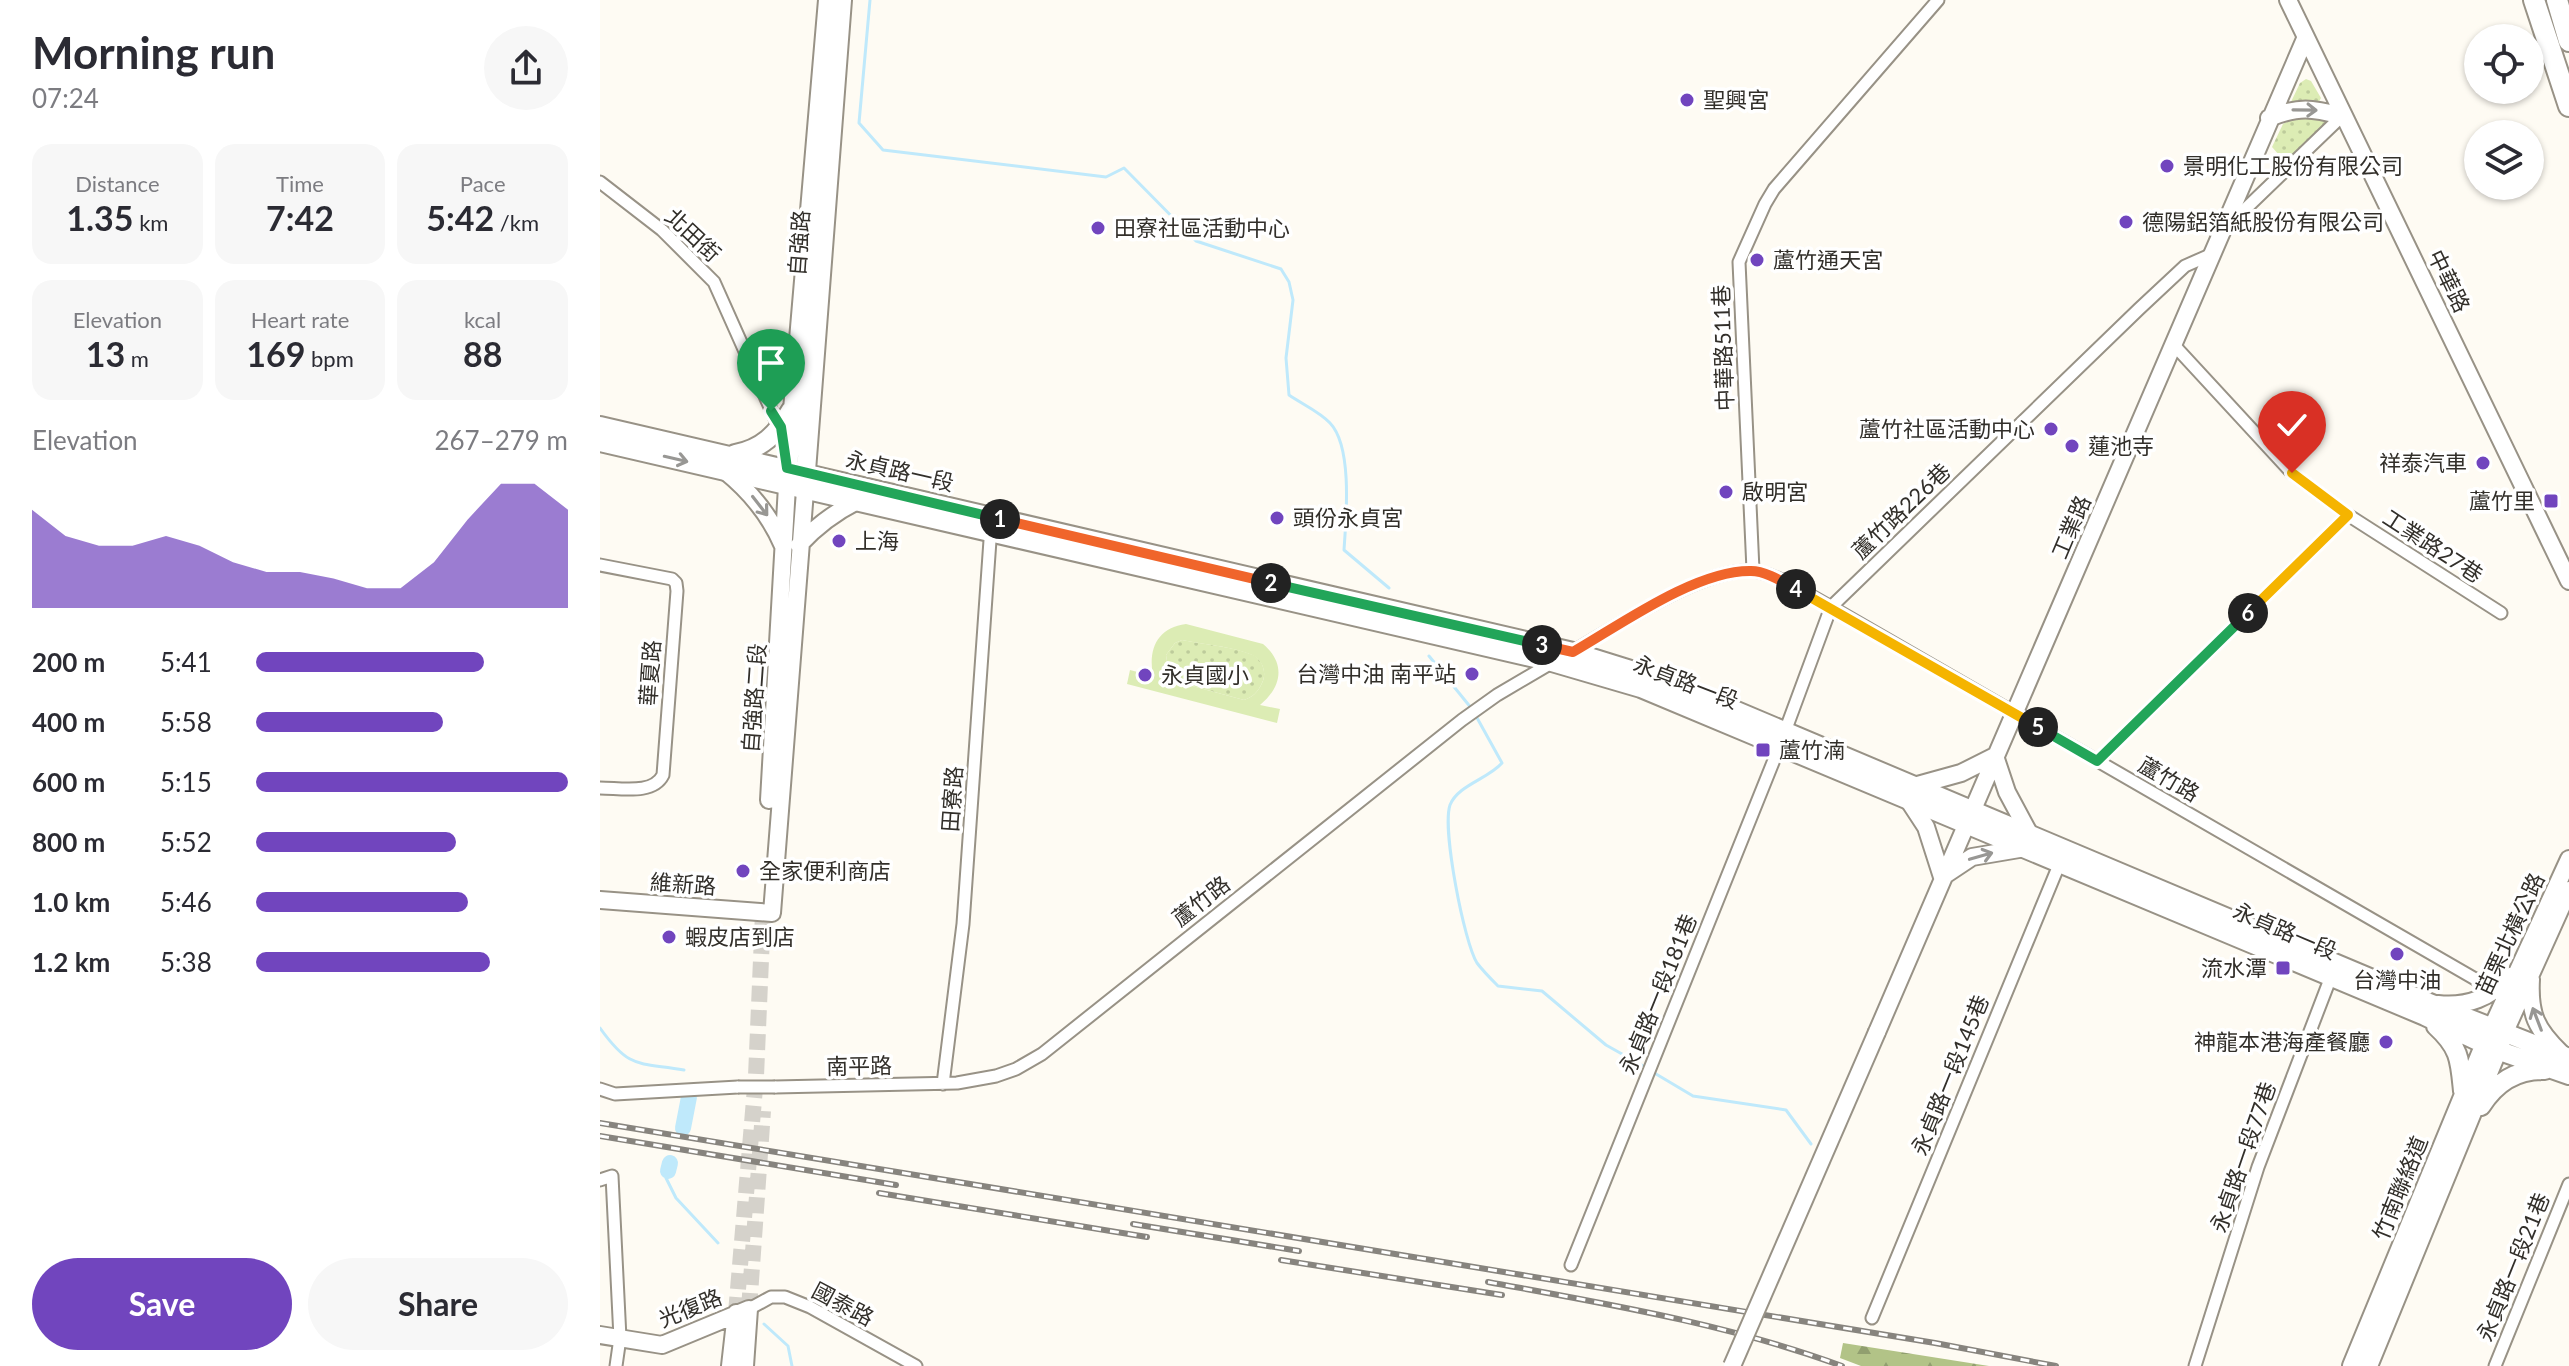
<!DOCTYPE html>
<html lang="en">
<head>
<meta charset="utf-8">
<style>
	body { margin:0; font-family:Lato,"Noto Sans TC",sans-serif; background:#f7f7f7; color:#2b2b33; height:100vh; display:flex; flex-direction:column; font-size:30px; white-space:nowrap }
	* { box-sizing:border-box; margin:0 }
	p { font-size:26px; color:#7c7c81 }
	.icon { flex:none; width:44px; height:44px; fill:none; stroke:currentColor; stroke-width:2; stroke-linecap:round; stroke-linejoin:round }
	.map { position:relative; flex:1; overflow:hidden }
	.panel { display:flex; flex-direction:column; background:#fff; width:600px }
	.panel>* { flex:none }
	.fabs { position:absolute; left:1864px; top:24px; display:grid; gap:16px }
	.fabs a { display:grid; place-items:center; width:80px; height:80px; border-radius:50%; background:#fff; box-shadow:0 2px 6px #0004; font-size:40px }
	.pin { position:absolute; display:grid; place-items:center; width:68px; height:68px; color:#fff; margin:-82px -34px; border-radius:50% 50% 50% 0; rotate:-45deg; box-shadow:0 0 8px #0007 }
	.pin .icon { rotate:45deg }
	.km { position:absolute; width:40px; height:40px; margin:-20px; border-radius:50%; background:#222; color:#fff; font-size:22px; line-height:40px; text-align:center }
	.round { display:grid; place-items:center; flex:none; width:84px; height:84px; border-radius:42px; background:#f7f7f7 }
	.head { display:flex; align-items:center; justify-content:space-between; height:136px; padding:0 32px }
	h1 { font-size:44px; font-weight:700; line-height:60px }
	.figures { display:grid; grid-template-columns:repeat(3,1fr); gap:12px; height:136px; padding:8px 32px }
	.figures div { display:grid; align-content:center; border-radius:20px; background:#f7f7f7; text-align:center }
	.figures b { font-size:34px; font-weight:700 }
	.figures small { font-size:22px; font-weight:400 }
	.figures p { font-size:22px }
	.chart { height:224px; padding:16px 32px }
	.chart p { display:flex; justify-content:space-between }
	.chart svg { width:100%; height:144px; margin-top:8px; fill:#7145be; opacity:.7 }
	.cta { display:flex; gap:16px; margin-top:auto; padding:16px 32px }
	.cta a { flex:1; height:92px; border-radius:48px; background:#7145be; color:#fff; font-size:32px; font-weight:700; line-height:92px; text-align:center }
	.cta a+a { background:#f7f7f7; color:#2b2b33 }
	ul { padding:0 32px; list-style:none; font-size:26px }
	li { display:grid; grid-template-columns:128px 96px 1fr; align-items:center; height:60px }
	li i { height:20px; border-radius:10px; background:#7145be }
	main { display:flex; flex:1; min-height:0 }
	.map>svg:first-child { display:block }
	.grass { fill:url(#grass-dots) }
	.forest { fill:url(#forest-firs) }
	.pitch { fill:#dcecb4; fill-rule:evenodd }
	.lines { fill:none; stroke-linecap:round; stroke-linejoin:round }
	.stream { stroke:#bfe9fb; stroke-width:3 }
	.river { stroke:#bfe9fb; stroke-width:16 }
	.secondary-tunnel { stroke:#d5d2cb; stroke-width:16; stroke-dasharray:16 8; stroke-linecap:butt }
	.street-casing { stroke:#989286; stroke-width:15 }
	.secondary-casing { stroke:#989286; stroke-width:20 }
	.primary-casing { stroke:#989286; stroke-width:22 }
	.highway-casing { stroke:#989286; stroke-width:24 }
	.street { stroke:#fff; stroke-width:11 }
	.secondary { stroke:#fff; stroke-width:16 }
	.primary { stroke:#fff; stroke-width:18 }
	.highway { stroke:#fff; stroke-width:20 }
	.rail-casing { stroke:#87847e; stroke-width:6 }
	.rail { stroke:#fff; stroke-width:3; stroke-dasharray:9; stroke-linecap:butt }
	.street-bridge-casing { stroke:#989286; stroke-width:15; stroke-linecap:butt }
	.secondary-bridge-casing { stroke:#989286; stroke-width:20; stroke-linecap:butt }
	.street-bridge { stroke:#fff; stroke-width:11 }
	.secondary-bridge { stroke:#fff; stroke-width:16 }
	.oneway { stroke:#989794 }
	.split-1-casing { stroke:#fff; stroke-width:16 }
	.split-2-casing { stroke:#fff; stroke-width:16 }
	.split-3-casing { stroke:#fff; stroke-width:16 }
	.split-4-casing { stroke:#fff; stroke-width:16 }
	.split-5-casing { stroke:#fff; stroke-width:16 }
	.split-6-casing { stroke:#fff; stroke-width:16 }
	.split-7-casing { stroke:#fff; stroke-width:16 }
	.split-1 { stroke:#22a559; stroke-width:10 }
	.split-2 { stroke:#f0652b; stroke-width:10 }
	.split-3 { stroke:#22a559; stroke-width:10 }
	.split-4 { stroke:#f0652b; stroke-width:10 }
	.split-5 { stroke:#f5b400; stroke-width:10 }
	.split-6 { stroke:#22a559; stroke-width:10 }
	.split-7 { stroke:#f5b400; stroke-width:10 }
	.poi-dot { fill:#7145be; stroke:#fff; stroke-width:3 }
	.labels { text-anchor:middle; stroke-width:7; stroke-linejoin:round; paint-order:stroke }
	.poi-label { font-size:22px; fill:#322f2a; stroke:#fff; text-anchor:start }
	.street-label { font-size:22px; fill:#322f2a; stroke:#fff }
</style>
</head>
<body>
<main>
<section class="panel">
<div class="head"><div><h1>Morning run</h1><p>07:24</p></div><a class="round"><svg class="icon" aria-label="share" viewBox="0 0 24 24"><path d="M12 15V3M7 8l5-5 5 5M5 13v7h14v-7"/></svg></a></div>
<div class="figures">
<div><p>Distance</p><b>1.35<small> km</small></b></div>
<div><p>Time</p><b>7:42</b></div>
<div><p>Pace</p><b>5:42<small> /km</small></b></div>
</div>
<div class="figures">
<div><p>Elevation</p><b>13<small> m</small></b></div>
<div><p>Heart rate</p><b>169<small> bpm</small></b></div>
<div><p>kcal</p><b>88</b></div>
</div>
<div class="chart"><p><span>Elevation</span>267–279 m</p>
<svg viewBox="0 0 160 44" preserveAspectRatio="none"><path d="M0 44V14L10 22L20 25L30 25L40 22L50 25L60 30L70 33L80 33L90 35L100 38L110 38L120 30L130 17L140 6L150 6L160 14V44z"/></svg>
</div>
<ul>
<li><b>200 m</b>5:41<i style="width:73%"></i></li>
<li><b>400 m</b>5:58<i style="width:60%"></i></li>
<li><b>600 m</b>5:15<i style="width:100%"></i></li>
<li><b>800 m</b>5:52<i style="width:64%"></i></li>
<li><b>1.0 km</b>5:46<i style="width:68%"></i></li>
<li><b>1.2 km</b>5:38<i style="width:75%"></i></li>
</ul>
<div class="cta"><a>Save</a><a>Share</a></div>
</section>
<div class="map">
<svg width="1969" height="1366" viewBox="0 0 1969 1366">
	<defs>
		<pattern id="grass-dots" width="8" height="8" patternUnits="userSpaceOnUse" patternTransform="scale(2)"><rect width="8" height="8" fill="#dcecb4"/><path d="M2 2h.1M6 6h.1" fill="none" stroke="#bdcb9b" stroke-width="1.8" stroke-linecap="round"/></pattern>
		<pattern id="forest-firs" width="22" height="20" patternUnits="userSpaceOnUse" patternTransform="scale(2)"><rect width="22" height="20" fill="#b2c387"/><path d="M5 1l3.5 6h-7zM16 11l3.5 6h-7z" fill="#919f6f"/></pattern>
	</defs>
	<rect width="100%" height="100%" fill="#fefbf3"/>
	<path class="grass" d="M1706,79L1711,81L1721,98L1717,105L1690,104L1700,83Z
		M1701,113L1732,119L1686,163L1672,147L1683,124Z
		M582,640C603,644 634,647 653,655C663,660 667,673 662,683C658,692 653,697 644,700L570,680L566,655L575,643Z"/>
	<path class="forest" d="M1243,1343L1389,1366H1261L1240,1358Z"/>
	<path class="pitch" d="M586,624L663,644C686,663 682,687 660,705L680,709L677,723L527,684L530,670L553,676C548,649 557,628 586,624ZM582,640C602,644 634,647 652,655C663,660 667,673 662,683C658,692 653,697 644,700L570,680L566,655L575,643Z"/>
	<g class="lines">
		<path class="stream" d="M270,0L259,123L283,150L506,177L524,168L596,241L681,269L689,282L693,300L686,358L689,395C702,404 720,412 730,423C753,447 746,519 744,550L789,588
			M829,656L872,709
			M876,716L902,763C888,779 858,785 850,805C842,829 864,942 877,963C883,971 891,979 898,986L942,991L1006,1045L1045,1067
			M0,1028C30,1070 38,1062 84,1070
			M1051,1071L1093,1096L1186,1110L1211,1144
			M66,1178L76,1198L118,1243
			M164,1324L188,1346L192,1366"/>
		<path class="river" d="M83,1128L89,1097
			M68,1171L70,1163"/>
		<path class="secondary-tunnel" d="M149,1309L163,1111
			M136,1313L156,1076L163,913"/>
		<g class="street-casing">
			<path id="street" d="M0,182L62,230L114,282L181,432
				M1627,217H1637L1742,116
				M1573,344L1692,473L1748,515L1901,613
				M0,565L72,579L76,583L77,591L63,775C53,795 21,788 0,788
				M1153,570L1139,262L1165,204L1174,189L1338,0
				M972,652C1016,627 1101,568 1152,571C1174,572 1210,596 1231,607L1896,991
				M1497,761L1748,515
				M343,1084L363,924L391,526
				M175,1087L357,1083L396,1076L416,1069L442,1054L862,720L897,695L953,662
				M0,1089L15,1094L138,1087
				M0,1180L12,1176L20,1338L16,1366
				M971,1265L1180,745L1231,607L1539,309L1585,266L1610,255
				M149,1309L171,1297H185L210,1307L316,1366
				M1272,1318L1461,860
				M1595,1366L1658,1167L1732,974
				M1895,1366L1969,1184"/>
		</g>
		<g class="secondary-casing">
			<path id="secondary" d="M1688,0L1969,581
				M1669,118C1699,106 1712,108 1742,116
				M125,471C151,492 170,515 183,546
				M199,545C217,525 235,512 259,500
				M1314,786L1361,773L1395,756L1407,792L1429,833
				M1307,798L1326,827L1342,877L1372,857L1425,848
				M169,800L187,486
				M0,900L172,913L205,491
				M1931,979C1929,1014 1936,1029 1961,1053
				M1838,1004C1868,1007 1890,998 1910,976
				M1892,1027L1969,859
				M1277,1032L1705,39
				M1904,1034L1969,890
				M0,1335L62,1345L149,1309L145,1366
				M130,1366L136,1313"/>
		</g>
		<g class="primary-casing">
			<path id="primary" d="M0,426L973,652L1063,680L1822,1000L1969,1058
				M0,442L952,662L1041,688L1825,1016L1897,1050L1969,1075
				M135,454C162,449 177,434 191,410
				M187,480L228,0
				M205,484L242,0
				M1836,1026C1860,1048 1860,1060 1863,1091
				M1881,1106C1896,1082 1917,1069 1945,1070
				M1752,1366L1889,1034
				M1768,1366L1902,1039"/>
		</g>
		<g class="highway-casing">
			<path id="highway" d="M1934,0L1969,106
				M1957,0L1969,41"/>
		</g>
		<use href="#street" class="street"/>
		<use href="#secondary" class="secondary"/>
		<use href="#primary" class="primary"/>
		<use href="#highway" class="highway"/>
		<g class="rail-casing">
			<path id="rail" d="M0,1123L1335,1343L1456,1366
				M0,1136L296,1185
				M279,1193L547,1237
				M533,1224L699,1251
				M681,1260L902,1295
				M888,1282C1007,1304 1128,1324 1242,1366"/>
		</g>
		<use href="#rail" class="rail"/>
		<g class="street-bridge-casing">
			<path id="street-bridge" d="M138,1087H175"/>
		</g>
		<g class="secondary-bridge-casing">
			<path id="secondary-bridge" d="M1132,1366L1277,1032"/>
		</g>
		<use href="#street-bridge" class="street-bridge"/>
		<use href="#secondary-bridge" class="secondary-bridge"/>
	</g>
	<defs><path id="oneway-shaft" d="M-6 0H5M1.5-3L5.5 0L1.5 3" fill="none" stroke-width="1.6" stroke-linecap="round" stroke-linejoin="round" transform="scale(2)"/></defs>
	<g class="oneway">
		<use href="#oneway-shaft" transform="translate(1705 110) rotate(1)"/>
		<use href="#oneway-shaft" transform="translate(76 459) rotate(13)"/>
		<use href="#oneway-shaft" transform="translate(160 506) rotate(52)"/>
		<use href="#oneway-shaft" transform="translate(1381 856) rotate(-16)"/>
		<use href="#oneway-shaft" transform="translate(1937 1019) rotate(-111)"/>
	</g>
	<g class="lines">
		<g class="split-1-casing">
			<path id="split-1" d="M171,411L181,427L187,468L400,519"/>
		</g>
		<g class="split-2-casing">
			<path id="split-2" d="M400,519L671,583"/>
		</g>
		<g class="split-3-casing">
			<path id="split-3" d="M671,583L942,645"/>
		</g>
		<g class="split-4-casing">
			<path id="split-4" d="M942,645L973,652C1020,625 1096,570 1151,571C1166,571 1183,582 1196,589"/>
		</g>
		<g class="split-5-casing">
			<path id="split-5" d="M1196,589L1438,727"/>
		</g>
		<g class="split-6-casing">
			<path id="split-6" d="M1438,727L1497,761L1648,613"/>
		</g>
		<g class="split-7-casing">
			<path id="split-7" d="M1648,613L1748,515L1692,473"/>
		</g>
		<use href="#split-1" class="split-1"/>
		<use href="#split-2" class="split-2"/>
		<use href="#split-3" class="split-3"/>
		<use href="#split-4" class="split-4"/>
		<use href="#split-5" class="split-5"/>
		<use href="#split-6" class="split-6"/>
		<use href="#split-7" class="split-7"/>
	</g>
	<g class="poi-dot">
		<circle cx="1087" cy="100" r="8"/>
		<circle cx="1567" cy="166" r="8"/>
		<circle cx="1526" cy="222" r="8"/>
		<circle cx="498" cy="228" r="8"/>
		<circle cx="1157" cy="260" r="8"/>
		<circle cx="1451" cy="429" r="8"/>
		<circle cx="1472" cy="446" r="8"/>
		<circle cx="1883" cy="463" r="8"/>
		<circle cx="1126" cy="492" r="8"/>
		<rect x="1943" y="493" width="16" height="16" rx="4"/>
		<circle cx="677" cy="518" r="8"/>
		<circle cx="239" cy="541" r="8"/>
		<circle cx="872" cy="674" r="8"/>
		<circle cx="545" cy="675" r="8"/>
		<rect x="1155" y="742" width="16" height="16" rx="4"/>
		<circle cx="143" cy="871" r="8"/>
		<circle cx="69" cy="937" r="8"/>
		<circle cx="1797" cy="954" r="8"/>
		<rect x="1675" y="960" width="16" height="16" rx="4"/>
		<circle cx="1786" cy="1042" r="8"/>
	</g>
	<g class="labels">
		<g class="poi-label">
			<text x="1103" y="108">聖興宮</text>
			<text x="1583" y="174">景明化工股份有限公司</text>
			<text x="1542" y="230">德陽鋁箔紙股份有限公司</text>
			<text x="514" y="236">田寮社區活動中心</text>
			<text x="1173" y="268">蘆竹通天宮</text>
			<text x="1435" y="437" text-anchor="end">蘆竹社區活動中心</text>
			<text x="1488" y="454">蓮池寺</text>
			<text x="1867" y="471" text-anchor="end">祥泰汽車</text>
			<text x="1142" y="500">啟明宮</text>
			<text x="1935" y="509" text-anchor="end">蘆竹里</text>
			<text x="693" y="526">頭份永貞宮</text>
			<text x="255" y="549">上海</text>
			<text x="856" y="682" text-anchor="end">台灣中油 南平站</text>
			<text x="561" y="683">永貞國小</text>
			<text x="1179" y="758">蘆竹湳</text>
			<text x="159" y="879">全家便利商店</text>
			<text x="85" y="945">蝦皮店到店</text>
			<text x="1667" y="976" text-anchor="end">流水潭</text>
			<text x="1797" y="988" text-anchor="middle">台灣中油</text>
			<text x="1770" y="1050" text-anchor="end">神龍本港海產餐廳</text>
		</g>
		<g class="street-label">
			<text transform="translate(93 235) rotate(43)" y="8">北田街</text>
			<text transform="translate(199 243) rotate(-86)" y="8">自強路</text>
			<text transform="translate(1849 281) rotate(64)" y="8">中華路</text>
			<text transform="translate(1123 348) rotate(-92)" y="8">中華路511巷</text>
			<text transform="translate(300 471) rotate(13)" y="8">永貞路一段</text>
			<text transform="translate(1301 511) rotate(-44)" y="8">蘆竹路226巷</text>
			<text transform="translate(1471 527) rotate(-67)" y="8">工業路</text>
			<text transform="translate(1833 546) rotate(33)" y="8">工業路27巷</text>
			<text transform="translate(50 673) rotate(-86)" y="8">華夏路</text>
			<text transform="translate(1086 682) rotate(21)" y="8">永貞路一段</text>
			<text transform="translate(154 698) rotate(-86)" y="8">自強路二段</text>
			<text transform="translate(1569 779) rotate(30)" y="8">蘆竹路</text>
			<text transform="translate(352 799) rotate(-86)" y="8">田寮路</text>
			<text transform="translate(83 884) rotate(4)" y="8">維新路</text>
			<text transform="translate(601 901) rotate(-38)" y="8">蘆竹路</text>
			<text transform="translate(1685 931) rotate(23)" y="8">永貞路一段</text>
			<text transform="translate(1910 934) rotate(-65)" y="8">苗栗北橫公路</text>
			<text transform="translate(1058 994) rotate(-68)" y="8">永貞路一段181巷</text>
			<text transform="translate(259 1066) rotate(-1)" y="8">南平路</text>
			<text transform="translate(1350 1075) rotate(-68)" y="8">永貞路一段145巷</text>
			<text transform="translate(1643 1157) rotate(-71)" y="8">永貞路一段77巷</text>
			<text transform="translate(1800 1188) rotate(-68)" y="8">竹南聯絡道</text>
			<text transform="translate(1913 1267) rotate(-68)" y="8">永貞路一段21巷</text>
			<text transform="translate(243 1304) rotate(28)" y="8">國泰路</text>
			<text transform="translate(90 1308) rotate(-22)" y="8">光復路</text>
		</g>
	</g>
</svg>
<div class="fabs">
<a><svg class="icon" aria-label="locate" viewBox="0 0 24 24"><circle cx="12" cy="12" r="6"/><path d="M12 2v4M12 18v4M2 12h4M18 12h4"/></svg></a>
<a><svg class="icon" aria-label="layers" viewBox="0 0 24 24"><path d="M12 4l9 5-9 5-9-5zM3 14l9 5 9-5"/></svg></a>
</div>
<div class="pin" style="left:171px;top:411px;background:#1e9e55"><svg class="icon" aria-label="arrive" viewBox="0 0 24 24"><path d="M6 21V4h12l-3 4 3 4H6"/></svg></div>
<div class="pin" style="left:1692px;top:473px;background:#d93025"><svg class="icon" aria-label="check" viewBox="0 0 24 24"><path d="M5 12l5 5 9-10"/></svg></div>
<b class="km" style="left:400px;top:519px">1</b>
<b class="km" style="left:671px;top:583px">2</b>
<b class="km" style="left:942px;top:645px">3</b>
<b class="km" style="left:1196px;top:589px">4</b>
<b class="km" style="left:1438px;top:727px">5</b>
<b class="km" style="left:1648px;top:613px">6</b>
</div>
</main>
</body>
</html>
